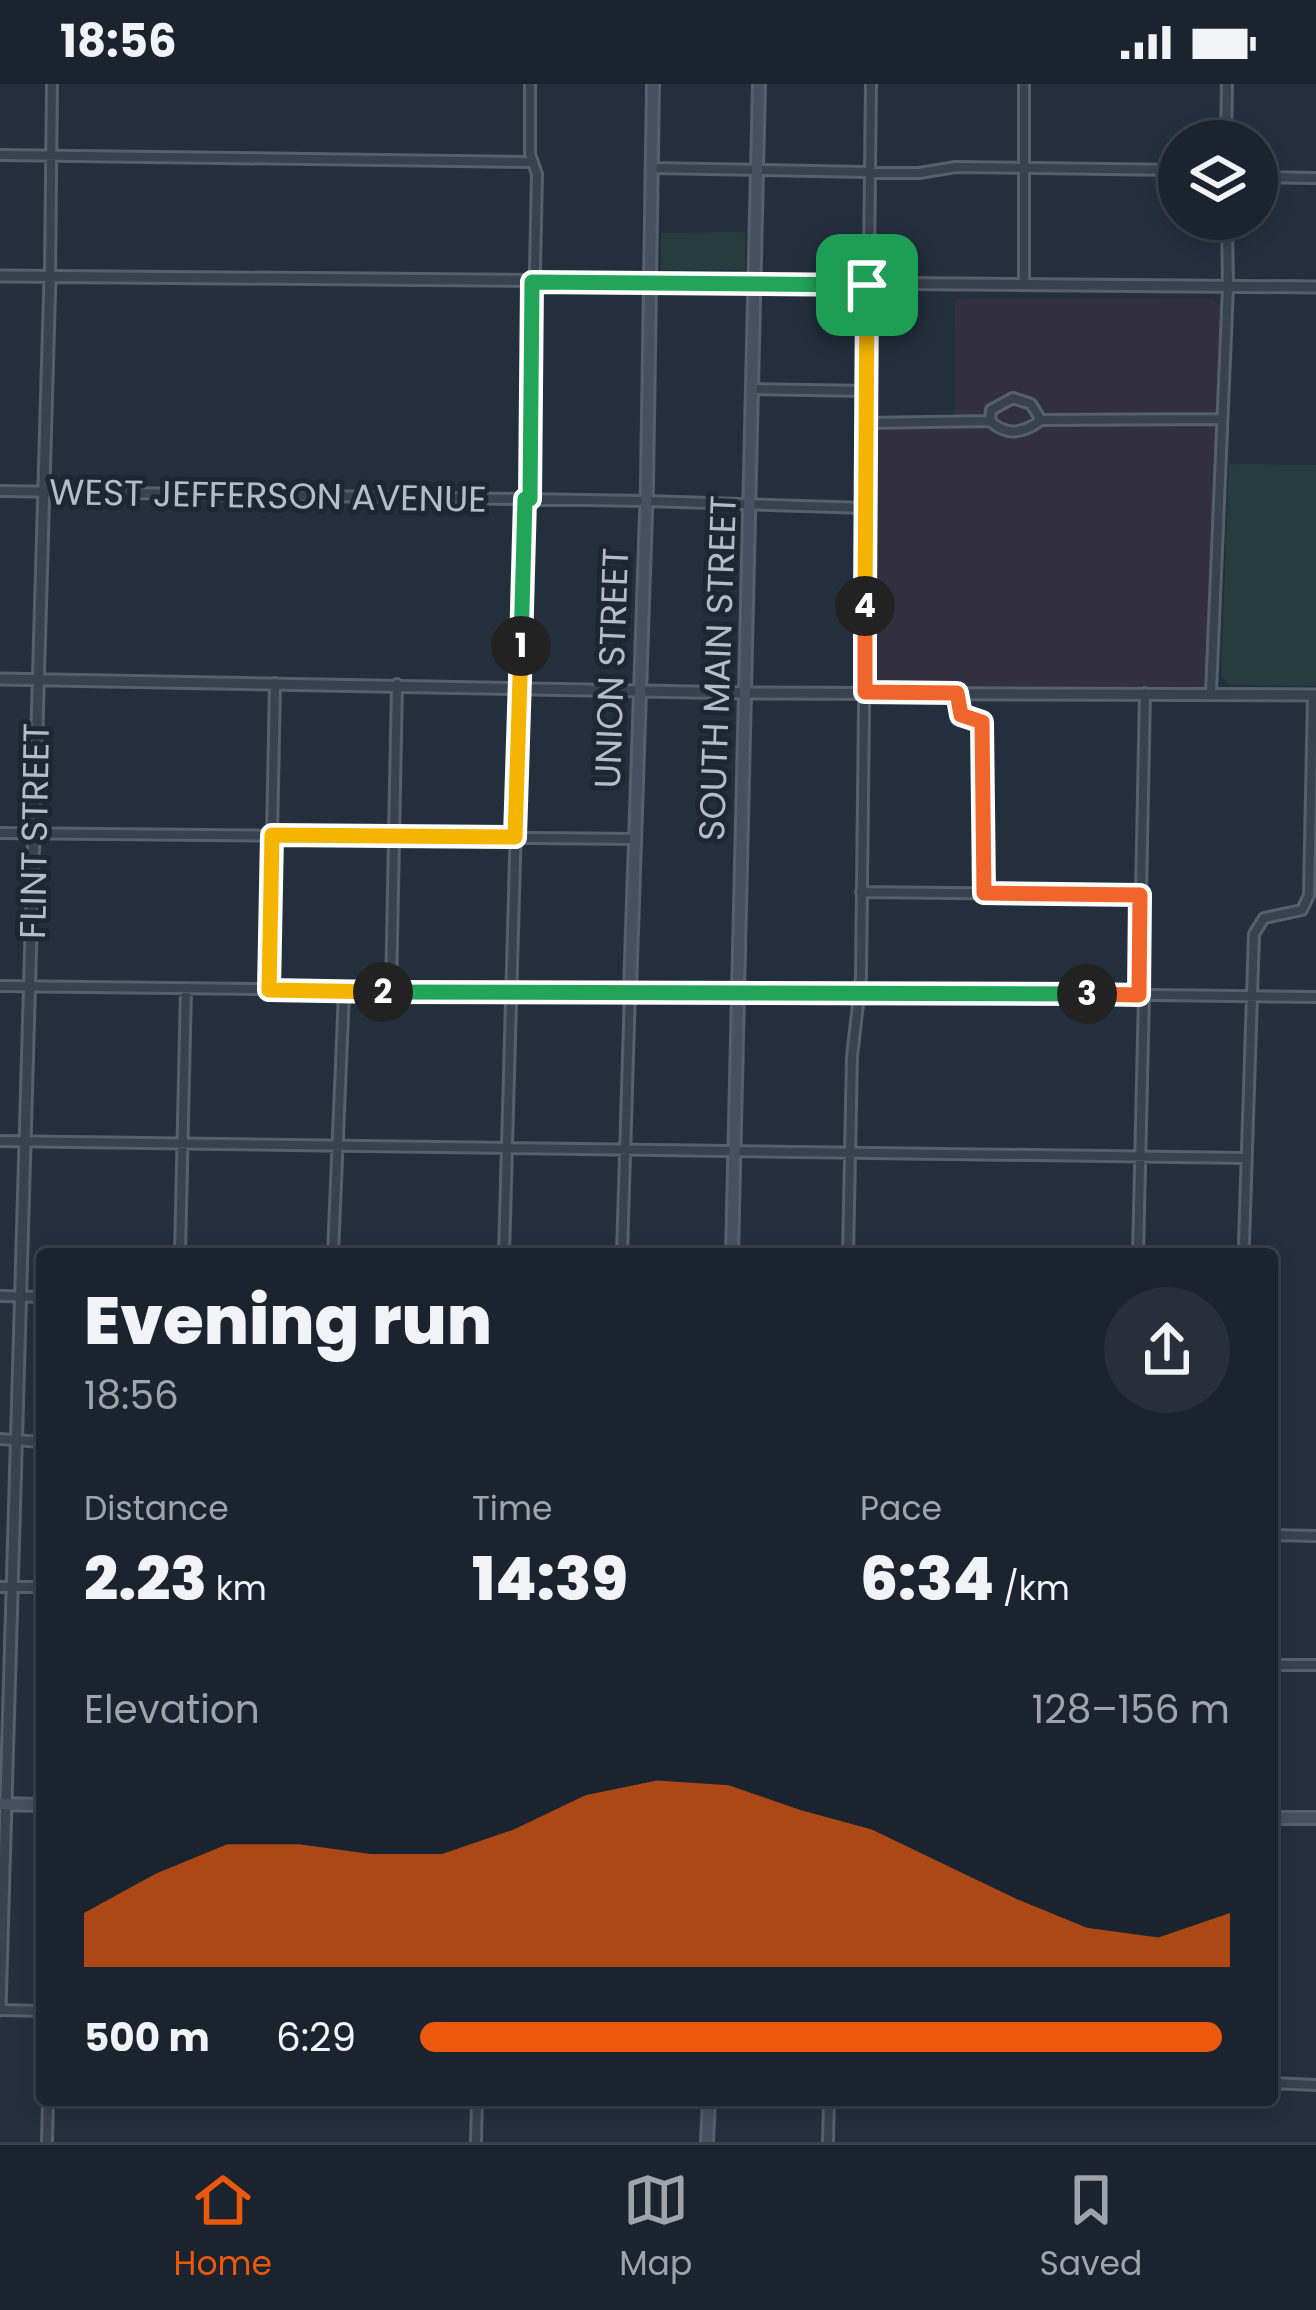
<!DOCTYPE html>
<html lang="en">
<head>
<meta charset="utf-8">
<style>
	body { margin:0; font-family:Poppins,sans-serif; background:#282f3a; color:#f1f3f6; height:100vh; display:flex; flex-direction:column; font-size:45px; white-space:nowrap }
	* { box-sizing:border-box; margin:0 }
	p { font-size:39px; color:#a0a4aa }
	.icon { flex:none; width:66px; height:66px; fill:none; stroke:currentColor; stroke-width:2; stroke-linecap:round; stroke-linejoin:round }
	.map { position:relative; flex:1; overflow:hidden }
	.drawer { position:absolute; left:36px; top:1164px; width:1242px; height:858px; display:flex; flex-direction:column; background:#1b232e; border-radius:12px; box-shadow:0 6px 18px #0003,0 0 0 3px #39404a }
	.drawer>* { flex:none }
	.tools { position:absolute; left:1158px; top:36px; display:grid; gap:24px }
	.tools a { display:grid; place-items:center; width:120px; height:120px; border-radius:50%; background:#1b232e; box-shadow:0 6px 18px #0003,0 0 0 3px #39404a; font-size:60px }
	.pin { position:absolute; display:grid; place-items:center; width:102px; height:102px; color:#fff; margin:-51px; border-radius:24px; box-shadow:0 6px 18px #0006 }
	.km { position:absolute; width:60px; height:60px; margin:-30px; border-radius:50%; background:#222; color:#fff; font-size:33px; line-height:60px; text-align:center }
	.round { display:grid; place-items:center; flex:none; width:126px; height:126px; border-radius:63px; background:#282f3a }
	.summary { display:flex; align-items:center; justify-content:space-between; height:204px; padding:0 48px }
	h1 { font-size:66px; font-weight:800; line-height:90px }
	.figures { display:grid; grid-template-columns:repeat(3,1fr); gap:18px; height:204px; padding:12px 48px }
	.figures div { display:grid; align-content:center }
	.figures b { font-size:60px; font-weight:800 }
	.figures small { font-size:33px; font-weight:400 }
	.figures p { font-size:33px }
	.chart { height:336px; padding:24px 48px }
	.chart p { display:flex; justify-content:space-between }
	.chart svg { width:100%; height:216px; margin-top:12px; fill:#ea580c; opacity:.7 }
	ul { padding:0 48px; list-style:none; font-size:39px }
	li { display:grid; grid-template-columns:192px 144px 1fr; align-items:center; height:90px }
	li i { height:30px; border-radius:15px; background:#ea580c }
	.status { display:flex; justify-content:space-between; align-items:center; height:84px; padding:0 60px; background:#1b232e; direction:ltr }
	.status svg { height:33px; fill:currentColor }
	.dock { display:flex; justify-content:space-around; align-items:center; height:168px; border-top:3px solid #39404a; background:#1b232e; font-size:33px; color:#a0a4aa }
	.dock a { display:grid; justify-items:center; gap:6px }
	.dock .selected { color:#ea580c }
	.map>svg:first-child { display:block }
	.medical { fill:#32303f }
	.green { fill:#263c3f }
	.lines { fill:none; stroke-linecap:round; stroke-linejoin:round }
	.minor-casing { stroke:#565f6c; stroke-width:14 }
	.tertiary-casing { stroke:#565f6c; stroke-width:15 }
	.secondary-casing { stroke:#565f6c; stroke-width:16 }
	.minor { stroke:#38414e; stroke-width:8 }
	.tertiary { stroke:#38414e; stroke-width:9 }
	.secondary { stroke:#465061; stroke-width:10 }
	.split-1-casing { stroke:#fff; stroke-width:24 }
	.split-2-casing { stroke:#fff; stroke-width:24 }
	.split-3-casing { stroke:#fff; stroke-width:24 }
	.split-4-casing { stroke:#fff; stroke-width:24 }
	.split-5-casing { stroke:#fff; stroke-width:24 }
	.split-1 { stroke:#22a559; stroke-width:15 }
	.split-2 { stroke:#f5b400; stroke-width:15 }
	.split-3 { stroke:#22a559; stroke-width:15 }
	.split-4 { stroke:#f0652b; stroke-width:15 }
	.split-5 { stroke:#f5b400; stroke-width:15 }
	.labels { text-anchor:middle; stroke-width:10; stroke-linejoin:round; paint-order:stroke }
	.street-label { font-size:36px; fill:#b4bcc9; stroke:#1d2633 }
</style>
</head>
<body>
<div class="status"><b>18:56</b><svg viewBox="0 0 49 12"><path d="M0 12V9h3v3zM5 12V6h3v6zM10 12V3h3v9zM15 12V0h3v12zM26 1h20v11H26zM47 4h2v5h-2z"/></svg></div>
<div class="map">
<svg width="1316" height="2058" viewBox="0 0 1316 2058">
	<rect width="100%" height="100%" fill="#242f3e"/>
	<path class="medical" d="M1212,214L1220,221L1210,608L865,609L867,339L954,340L955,215Z"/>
	<path class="green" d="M745,148V186H661V149Z
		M1229,380L1316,381V602L1230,601L1221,592Z"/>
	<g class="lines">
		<g class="minor-casing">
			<path id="minor" d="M1226,57L1227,0
				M0,71L531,78
				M652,84L919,89L956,83L1179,86
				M1257,93L1316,94
				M50,192L52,0
				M1024,201V0
				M754,305L868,307
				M990,337L991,326L1013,314L1031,320L1041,336
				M867,339L990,337C1007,353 1024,349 1041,336L1221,335
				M0,407L647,417L866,424
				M530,415L531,210L535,185L537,90L530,70V0
				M957,609L961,631L982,638L984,809
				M1211,609L1228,203L1227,135
				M0,749L635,755
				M861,808L1140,811
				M0,902L607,909L630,906L622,1170
				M269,906L275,599
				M740,906L1316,913
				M391,908L397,600
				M1139,911L1145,609
				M0,1057L1246,1074
				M1244,1158L1254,850L1264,834L1302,826L1309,811L1313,611
				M180,1170L186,904
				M333,1170L344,908
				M504,1170L525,415
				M848,1170L852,973L861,893L871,0
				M1138,1170L1144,911
				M0,1212L42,1213
				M0,1355L42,1358
				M1272,1451L1316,1452
				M0,1503H42
				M1272,1581H1316
				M1,1926L42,1927
				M1272,1999L1316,2001
				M47,2058L48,2016
				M476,2058L477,2016
				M828,2058L829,2016"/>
		</g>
		<g class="tertiary-casing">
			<path id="tertiary" d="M0,192L1316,203
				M0,595L747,609L1316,611
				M0,1926L50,192"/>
		</g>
		<g class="secondary-casing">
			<path id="secondary" d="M653,0L647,400L630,906H740
				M732,1170L759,0
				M0,1720L42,1721
				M1272,1734H1316
				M707,2058L709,2016"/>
		</g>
		<use href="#minor" class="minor"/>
		<use href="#tertiary" class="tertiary"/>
		<use href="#secondary" class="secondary"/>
	</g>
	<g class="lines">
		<g class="split-1-casing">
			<path id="split-1" d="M521,562L525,415H530L532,198L867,201"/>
		</g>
		<g class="split-2-casing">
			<path id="split-2" d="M383,908L269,906L272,751L515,753L521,562"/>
		</g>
		<g class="split-3-casing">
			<path id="split-3" d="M383,908L1087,910"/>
		</g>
		<g class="split-4-casing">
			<path id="split-4" d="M865,522V608L957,609L961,631L982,638L984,809L1140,811L1139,911L1087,910"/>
		</g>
		<g class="split-5-casing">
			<path id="split-5" d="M865,522L867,201"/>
		</g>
		<use href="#split-1" class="split-1"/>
		<use href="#split-2" class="split-2"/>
		<use href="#split-3" class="split-3"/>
		<use href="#split-4" class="split-4"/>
		<use href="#split-5" class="split-5"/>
	</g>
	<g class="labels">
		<g class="street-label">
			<text transform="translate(268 411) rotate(1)" y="13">WEST JEFFERSON AVENUE</text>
			<text transform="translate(611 584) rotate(-88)" y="13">UNION STREET</text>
			<text transform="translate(717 584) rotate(-88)" y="13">SOUTH MAIN STREET</text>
			<text transform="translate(34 747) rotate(-89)" y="13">FLINT STREET</text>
		</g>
	</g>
</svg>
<div class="tools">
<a><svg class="icon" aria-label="layers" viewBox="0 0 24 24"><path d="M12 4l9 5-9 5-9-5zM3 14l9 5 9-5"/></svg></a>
</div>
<div class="pin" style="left:867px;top:201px;background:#1e9e55"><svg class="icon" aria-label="arrive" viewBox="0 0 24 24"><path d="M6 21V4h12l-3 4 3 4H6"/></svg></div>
<b class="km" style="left:521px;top:562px">1</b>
<b class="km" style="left:383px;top:908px">2</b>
<b class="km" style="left:1087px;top:910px">3</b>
<b class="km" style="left:865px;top:522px">4</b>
<section class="drawer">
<div class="summary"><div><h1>Evening run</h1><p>18:56</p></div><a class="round"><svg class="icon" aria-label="share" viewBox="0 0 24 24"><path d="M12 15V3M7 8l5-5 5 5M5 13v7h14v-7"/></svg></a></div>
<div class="figures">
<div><p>Distance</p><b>2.23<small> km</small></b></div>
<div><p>Time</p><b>14:39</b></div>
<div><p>Pace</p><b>6:34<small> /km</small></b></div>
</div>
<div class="chart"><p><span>Elevation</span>128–156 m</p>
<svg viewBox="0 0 160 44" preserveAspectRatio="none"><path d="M0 44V33L10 25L20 19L30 19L40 21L50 21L60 16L70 9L80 6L90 7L100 12L110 16L120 23L130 30L140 36L150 38L160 33V44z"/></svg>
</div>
<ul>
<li><b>500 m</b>6:29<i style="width:99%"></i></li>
</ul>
</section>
</div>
<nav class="dock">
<a class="selected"><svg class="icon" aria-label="home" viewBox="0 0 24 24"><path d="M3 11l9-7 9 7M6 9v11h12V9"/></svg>Home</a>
<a><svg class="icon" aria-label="map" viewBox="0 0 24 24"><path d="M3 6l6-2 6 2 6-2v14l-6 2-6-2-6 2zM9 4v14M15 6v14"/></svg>Map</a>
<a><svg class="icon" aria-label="saved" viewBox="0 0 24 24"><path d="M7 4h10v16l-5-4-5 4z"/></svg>Saved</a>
</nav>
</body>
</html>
